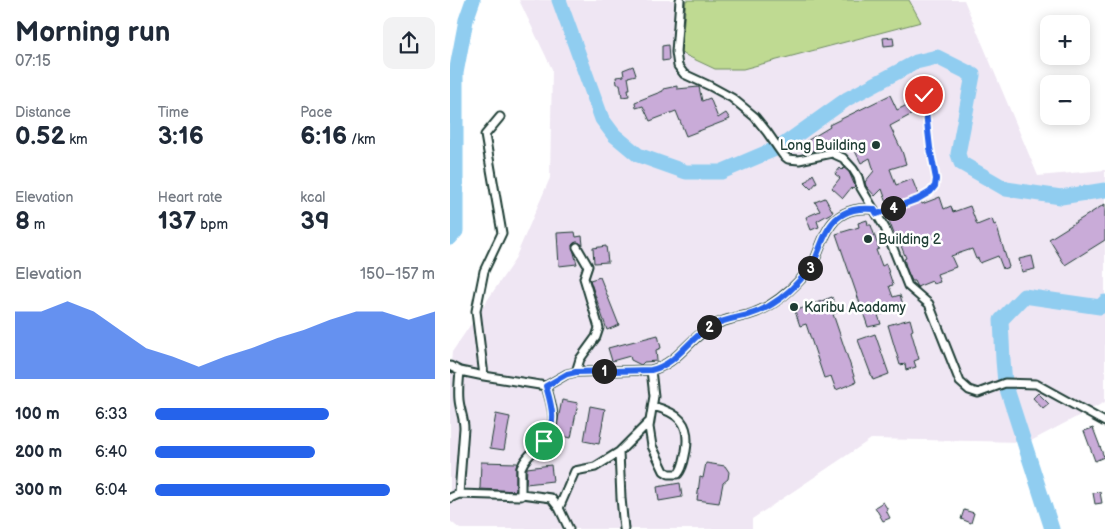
<!DOCTYPE html>
<html lang="en">
<head>
<meta charset="utf-8">
<style>
	body { margin:0; font-family:"Balsamiq Sans",sans-serif; background:#f2f2f3; color:#1f2937; height:100vh; display:flex; flex-direction:column; font-size:19px; white-space:nowrap }
	* { box-sizing:border-box; margin:0 }
	p { font-size:16px; color:#747a83 }
	.icon { flex:none; width:28px; height:28px; fill:none; stroke:currentColor; stroke-width:2; stroke-linecap:round; stroke-linejoin:round }
	.map { position:relative; flex:1; overflow:hidden }
	.panel { display:flex; flex-direction:column; background:#fff; width:450px }
	.panel>* { flex:none }
	.buttons { position:absolute; left:590px; top:15px; display:grid; gap:10px }
	.buttons a { display:grid; place-items:center; width:50px; height:50px; border-radius:10px; background:#fff; box-shadow:0 2px 12px #0003; font-size:25px }
	.pin { position:absolute; display:grid; place-items:center; width:42px; height:42px; color:#fff; margin:-21px; border:2px solid #fff; border-radius:50%; box-shadow:0 1px 5px #0007 }
	.km { position:absolute; width:25px; height:25px; margin:-12px; border-radius:50%; background:#222; color:#fff; font-size:14px; line-height:25px; text-align:center }
	.round { display:grid; place-items:center; flex:none; width:52px; height:52px; border-radius:10px; background:#f2f2f3 }
	.overview { display:flex; align-items:center; justify-content:space-between; height:85px; padding:0 15px }
	h1 { font-size:28px; font-weight:700; line-height:38px }
	.stats { display:grid; grid-template-columns:repeat(3,1fr); gap:8px; height:85px; padding:5px 15px }
	.stats div { display:grid; align-content:center }
	.stats b { font-size:25px; font-weight:700 }
	.stats small { font-size:14px; font-weight:400 }
	.stats p { font-size:14px }
	.chart { height:140px; padding:10px 15px }
	.chart p { display:flex; justify-content:space-between }
	.chart svg { width:100%; height:90px; margin-top:5px; fill:#2563eb; opacity:.7 }
	ul { padding:0 15px; list-style:none; font-size:16px }
	li { display:grid; grid-template-columns:80px 60px 1fr; align-items:center; height:38px }
	li i { height:12px; border-radius:6px; background:#2563eb }
	main { display:flex; flex:1; min-height:0 }
	.map>svg:first-child { display:block }
	.built { fill:#efe6f3 }
	.green { fill:#bfda92; stroke:#6f8c63 }
	.lines { fill:none; stroke-linecap:round; stroke-linejoin:round }
	.river { stroke:#90cdf0; stroke-width:15 }
	.building { fill:#c9abd8; stroke:#1f3d34 }
	.street-casing { stroke:#1f3d34; stroke-width:11 }
	.path { stroke:#1f3d34; stroke-width:1; stroke-dasharray:4 4; stroke-linecap:butt }
	.street { stroke:#fff; stroke-width:7 }
	.route-casing { stroke:#fff; stroke-width:10 }
	.route { stroke:#2563eb; stroke-width:6 }
	.poi-dot { fill:#1f3d34; stroke:#fff; stroke-width:2 }
	.labels { text-anchor:middle; stroke-width:5; stroke-linejoin:round; paint-order:stroke }
	.poi-label { font-size:14px; fill:#1f3d34; stroke:#fff; text-anchor:start }
</style>
</head>
<body>
<main>
<section class="panel">
<div class="overview"><div><h1>Morning run</h1><p>07:15</p></div><a class="round"><svg class="icon" aria-label="share" viewBox="0 0 24 24"><path d="M12 15V3M7 8l5-5 5 5M5 13v7h14v-7"/></svg></a></div>
<div class="stats">
<div><p>Distance</p><b>0.52<small> km</small></b></div>
<div><p>Time</p><b>3:16</b></div>
<div><p>Pace</p><b>6:16<small> /km</small></b></div>
</div>
<div class="stats">
<div><p>Elevation</p><b>8<small> m</small></b></div>
<div><p>Heart rate</p><b>137<small> bpm</small></b></div>
<div><p>kcal</p><b>39</b></div>
</div>
<div class="chart"><p><span>Elevation</span>150–157 m</p>
<svg viewBox="0 0 160 44" preserveAspectRatio="none"><path d="M0 44V11L10 11L20 6L30 11L40 20L50 29L60 33L70 38L80 33L90 29L100 24L110 20L120 15L130 11L140 11L150 15L160 11V44z"/></svg>
</div>
<ul>
<li><b>100 m</b>6:33<i style="width:62%"></i></li>
<li><b>200 m</b>6:40<i style="width:57%"></i></li>
<li><b>300 m</b>6:04<i style="width:84%"></i></li>
</ul>
</section>
<div class="map">
<svg width="655" height="529" viewBox="0 0 655 529">
	<rect width="100%" height="100%" fill="#fff"/>
	<filter id="ink" filterUnits="userSpaceOnUse"><feTurbulence type="fractalNoise" baseFrequency=".02" numOctaves="2"/><feDisplacementMap in="SourceGraphic" scale="10" xChannelSelector="R" yChannelSelector="G"/><feConvolveMatrix kernelMatrix="1 2 1 2 8 2 1 2 1" color-interpolation-filters="sRGB"/></filter>
	<g filter="url(#ink)">
		<path class="built" d="M69,0H514L588,176L655,170V402L579,442L421,439L302,519V529H10L0,521V374L2,352L64,261L100,178L102,69Z"/>
		<path class="green" d="M236,0H459L471,22L293,69H265L231,53Z"/>
		<g class="lines">
			<path class="river" d="M109,0L152,119L164,135L188,155L236,172H271L330,147L397,99L466,62L487,57L523,75L508,154L511,163L556,189L611,197L655,190
				M0,238L6,231V73L16,20L23,0
				M602,529L555,383L553,360L551,320L574,296L650,307L655,302"/>
		</g>
		<path class="building" d="M443,37L444,45L434,46L433,38Z
			M218,45L219,60L212,61V46Z
			M183,66L186,75L178,77L180,89H178L179,96L172,97L170,84H167L166,77L174,76L173,70Z
			M227,86V89L249,87L252,101L260,98L268,118L276,113L280,119L236,136L226,111L200,121L193,106L186,108L185,102L213,91V89Z
			M440,95L447,110L463,102L468,111L440,126L452,151L456,164L440,169L446,185L462,179L472,204L490,197L494,209L501,206L503,212L520,206L527,225L542,219L544,225L546,224L559,267L553,269L548,256L530,263L528,258L526,259L522,249L501,256L506,267L487,274L490,282L483,284L482,281L467,287L464,281H462L457,270L454,259L456,258L451,246L449,241L447,242L438,218H440L438,212L440,211L432,189L425,196L416,186L415,182L424,171L420,158L411,163L402,145L391,150L386,138L360,152L355,153L350,145L380,127L379,125Z
			M390,168L392,170L394,168L399,172L405,186L402,189L401,188L393,198L382,188L390,178L385,174Z
			M363,174L367,182L361,189L355,183Z
			M375,198L383,212L367,221L369,227L361,230L356,217L370,211L365,202Z
			M655,204V240L615,265L599,239Z
			M417,220L418,225H421L429,249L426,250L432,266L436,264L443,285L439,286L443,297L450,295L454,308L428,315L431,324L418,327L386,234L409,227L408,223Z
			M125,232L126,237L132,236L133,245L127,242L122,245L127,264L109,266L107,233Z
			M156,246L158,262L144,263L143,248Z
			M582,256L585,269L572,272L569,259Z
			M150,277L169,325L157,330L140,280Z
			M382,297L388,312L383,314L406,382L386,390L381,376L374,378L356,324L350,326L345,311Z
			M460,319L463,330L461,331L469,359L464,361L466,367L456,370L455,364L450,365L438,325Z
			M425,334L439,374L423,380L408,340Z
			M208,335L211,348L206,350L207,361L194,362L191,365L181,360L180,356L162,361L158,348Z
			M588,393L599,404L593,409L583,398Z
			M112,400L128,403L121,438L105,434Z
			M140,406L155,409L149,444L134,441Z
			M46,414L60,417L54,450L40,448Z
			M643,428L654,457L645,461L634,431Z
			M31,462L67,463L66,468V491L30,489Z
			M256,463L275,466L279,472L278,479L273,483L269,503L247,500L250,477L253,478Z
			M101,465L103,481L76,484L77,468Z
			M230,483L232,497L209,501L207,487Z
			M650,492L652,503L645,504L643,493Z
			M433,502L438,510H436L440,518L433,521L425,507Z
			M514,510L524,513L521,523L511,519Z"/>
		<g class="lines">
			<g class="street-casing">
				<path id="street" d="M230,0L226,52L228,66L234,74L260,86L282,98L305,117L317,132L333,155L338,159L349,160L382,153L393,158L403,169L408,177L411,188L435,228L458,286L479,304L510,382L519,390L528,393L555,383L586,384L655,422
					M0,366L10,371L34,376L96,386L117,374L126,372L201,370C227,364 238,340 259,328C271,320 285,318 298,315C319,309 337,294 351,279C355,274 360,269 363,264C370,250 374,231 385,220C397,209 409,208 424,209
					M201,370L204,396L199,427L202,446L214,471L219,474H228C234,467 234,459 236,451C241,422 228,413 203,406
					M126,372L130,359L146,337L149,328L134,278L138,266L127,247
					M34,376L26,311L34,271L52,233L35,135L50,117
					M9,494L71,496V468L74,462C80,453 88,447 96,439C109,425 101,402 96,386
					M72,494L101,498L109,508
					M0,498L9,494L14,428C14,418 10,410 9,400C8,390 9,381 10,371
					M119,529L109,508L125,471L145,467L169,452
					M174,529L171,498L169,452L199,422"/>
			</g>
			<path class="path" d="M434,212L468,199L480,192L485,186L486,179L480,148L474,95"/>
			<use href="#street" class="street"/>
		</g>
	</g>
	<g class="lines" filter="url(#ink)">
		<g class="route-casing">
			<path id="route" d="M94,441C108,425 101,404 96,386L117,374L126,372L201,370C227,364 238,340 259,327C271,320 285,318 298,315C319,309 337,295 351,279C355,274 360,269 363,264C370,250 374,231 385,220C397,209 409,208 424,209L427,214L468,199L480,192L485,186L486,179L480,148L474,95"/>
		</g>
		<use href="#route" class="route"/>
	</g>
	<g class="poi-dot">
		<circle cx="426" cy="145" r="5"/>
		<circle cx="418" cy="239" r="5"/>
		<circle cx="344" cy="307" r="5"/>
	</g>
	<g class="labels">
		<g class="poi-label">
			<text x="416" y="150" text-anchor="end">Long Building</text>
			<text x="428" y="244">Building 2</text>
			<text x="354" y="312">Karibu Acadamy</text>
		</g>
	</g>
</svg>
<div class="buttons">
<a>+</a>
<a>−</a>
</div>
<div class="pin" style="left:94px;top:441px;background:#1e9e55"><svg class="icon" aria-label="arrive" viewBox="0 0 24 24"><path d="M6 21V4h12l-3 4 3 4H6"/></svg></div>
<div class="pin" style="left:474px;top:95px;background:#d93025"><svg class="icon" aria-label="check" viewBox="0 0 24 24"><path d="M5 12l5 5 9-10"/></svg></div>
<b class="km" style="left:154px;top:371px">1</b>
<b class="km" style="left:259px;top:327px">2</b>
<b class="km" style="left:360px;top:268px">3</b>
<b class="km" style="left:443px;top:208px">4</b>
</div>
</main>
</body>
</html>
